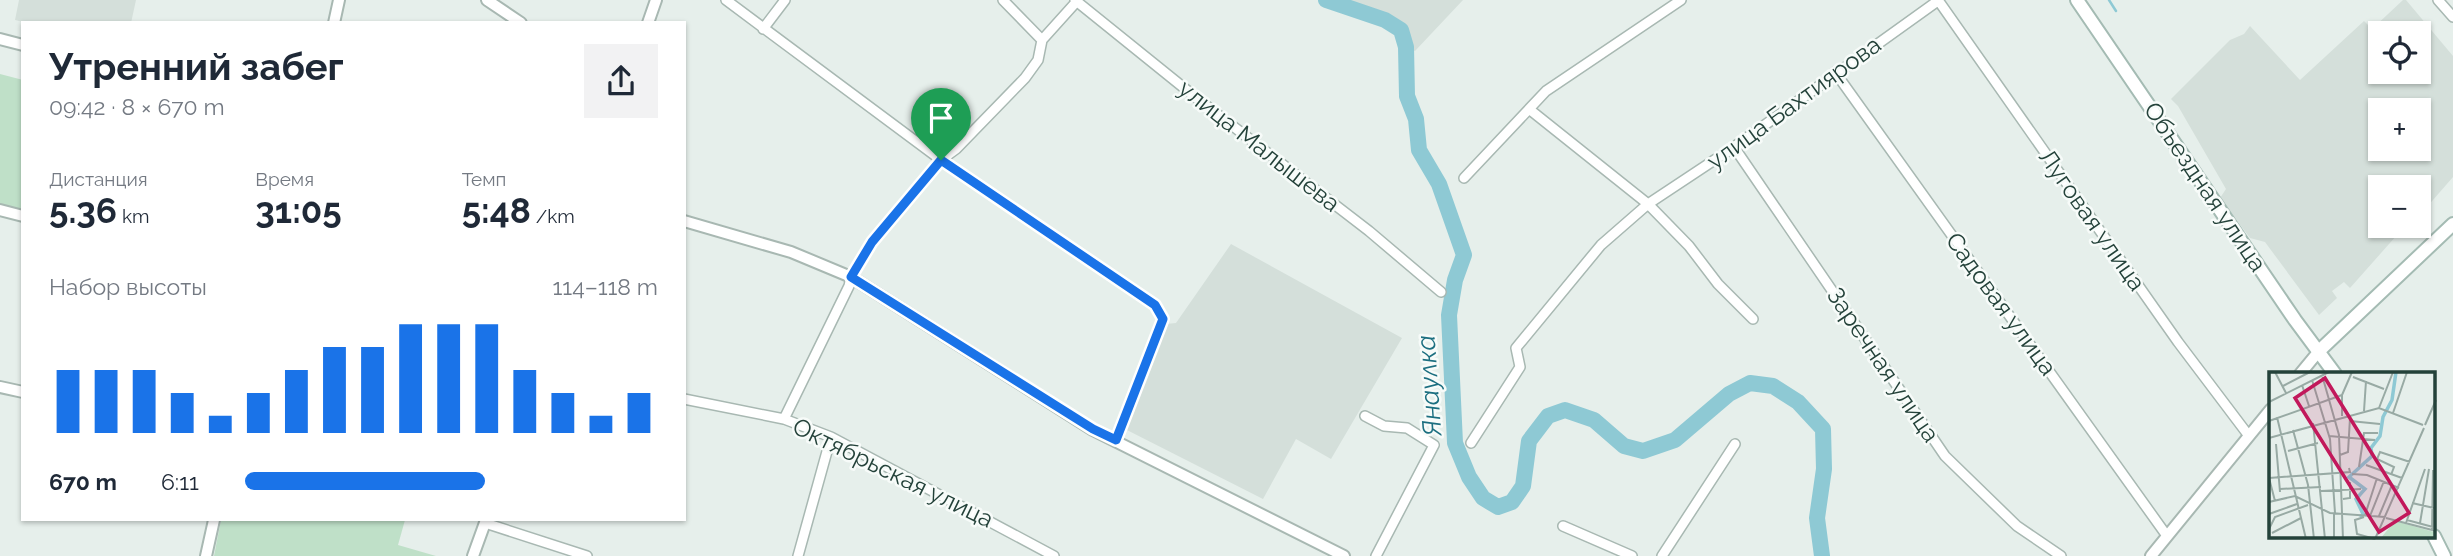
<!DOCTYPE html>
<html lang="ru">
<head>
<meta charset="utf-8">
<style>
	body { margin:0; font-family:Raleway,sans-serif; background:#f2f2f3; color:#1f2937; height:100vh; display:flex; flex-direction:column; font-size:26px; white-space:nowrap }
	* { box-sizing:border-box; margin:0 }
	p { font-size:23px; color:#747a83 }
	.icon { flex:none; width:38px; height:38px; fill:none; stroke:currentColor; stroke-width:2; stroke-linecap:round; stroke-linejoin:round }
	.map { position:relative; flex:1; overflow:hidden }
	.sheet { position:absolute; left:21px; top:21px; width:665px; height:500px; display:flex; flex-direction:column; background:#fff; border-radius:0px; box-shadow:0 2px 5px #0004 }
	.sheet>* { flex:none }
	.fabs { position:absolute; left:2368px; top:21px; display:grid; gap:14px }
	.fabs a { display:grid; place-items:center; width:63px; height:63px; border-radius:0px; background:#fff; box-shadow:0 2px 5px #0004; font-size:35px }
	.pin { position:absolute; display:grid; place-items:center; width:60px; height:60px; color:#fff; margin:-72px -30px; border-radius:50% 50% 50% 0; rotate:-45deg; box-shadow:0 0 7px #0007 }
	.pin .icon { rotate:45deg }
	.round { display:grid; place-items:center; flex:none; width:74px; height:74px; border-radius:0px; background:#f2f2f3 }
	.overview { display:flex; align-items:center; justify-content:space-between; height:119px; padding:0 28px }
	h1 { font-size:38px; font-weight:700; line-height:52px }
	.stats { display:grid; grid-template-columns:repeat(3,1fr); gap:10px; height:119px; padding:7px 28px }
	.stats div { display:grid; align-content:center }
	.stats b { font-size:35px; font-weight:700 }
	.stats small { font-size:19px; font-weight:400 }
	.stats p { font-size:19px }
	.chart { height:196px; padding:14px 28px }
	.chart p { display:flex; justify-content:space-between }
	.chart svg { width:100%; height:126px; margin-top:7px; stroke:#1a73e8; stroke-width:6 }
	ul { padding:0 28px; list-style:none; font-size:23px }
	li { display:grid; grid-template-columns:112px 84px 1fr; align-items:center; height:52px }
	li i { height:18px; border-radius:9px; background:#1a73e8 }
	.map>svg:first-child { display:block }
	.built { fill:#d4dfda; fill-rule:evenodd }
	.green { fill:#bfe0c8 }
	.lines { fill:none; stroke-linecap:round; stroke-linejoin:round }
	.stream { stroke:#8ec9d4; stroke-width:2.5 }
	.river { stroke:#8ec9d4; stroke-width:16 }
	.minor-casing { stroke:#a8b8b2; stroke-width:12 }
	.tertiary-casing { stroke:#a8b8b2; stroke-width:14 }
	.secondary-casing { stroke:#a4bbb3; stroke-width:16 }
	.minor { stroke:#fff; stroke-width:9 }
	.tertiary { stroke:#fff; stroke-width:10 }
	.secondary { stroke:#fff; stroke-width:12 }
	.route-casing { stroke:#fff; stroke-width:14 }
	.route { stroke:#1a73e8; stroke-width:9 }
	.labels { text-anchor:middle; stroke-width:5; stroke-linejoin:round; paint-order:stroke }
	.street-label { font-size:24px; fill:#24423a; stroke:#f7fbf9 }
	.water-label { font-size:26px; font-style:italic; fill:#1c6f80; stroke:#f7fbf9 }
	.inset-river { fill:none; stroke:#8ec9d4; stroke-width:3.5 }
	.inset-road { fill:none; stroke:#98aaa4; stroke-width:2 }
	.view { fill:#c2185b; fill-opacity:0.15; stroke:#c2185b; stroke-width:3.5 }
	.inset-edge { fill:none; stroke:#24423a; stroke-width:3.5 }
</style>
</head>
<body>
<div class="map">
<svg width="2453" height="556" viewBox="0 0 2453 556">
	<rect width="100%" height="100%" fill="#e6efeb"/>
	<path class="built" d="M19,0H136L131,23H27L15,20Z
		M1326,0H1463L1415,51L1406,47L1401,30L1385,20Z
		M2403,0H2406L2453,56V177L2419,216L2418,187H2380V226H2405L2350,288L2344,282L2332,291L2337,298L2319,315L2265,242L2250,238L2220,198L2226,189L2178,106L2171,99L2230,40L2244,34L2250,26L2300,80L2364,21L2372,29ZM2380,33H2418V72H2380ZM2380,110H2418V149H2380Z
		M1231,244L1402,338L1331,459L1296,439L1263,499L1119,426L1166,324L1176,323Z"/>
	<path class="green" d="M0,74L23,80V212L0,206Z
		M221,520H405L398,545L436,556H214Z"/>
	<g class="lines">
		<path class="stream" d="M2109,0L2116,11"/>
		<path class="river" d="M1326,0L1385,20L1401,30L1406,47L1407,96L1416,119L1419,150L1439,184L1464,255L1455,280L1449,315L1455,443L1469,477L1483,498L1498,507L1512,502L1523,486L1529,441L1548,416L1565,410L1594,420L1624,446L1643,451L1675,440L1729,394L1750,383L1773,386L1798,402L1823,429L1824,469L1817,518L1822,556"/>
		<g class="minor-casing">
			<path id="minor" d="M726,0L941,160L1155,305L1163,319L1116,440
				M1003,0L1042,40
				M1075,0L1199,100L1369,231L1441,292
				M1938,0L2178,342L2249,436
				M2438,0L2453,17
				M763,29L785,0
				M1835,72L2167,536
				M1529,109L1648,204L1689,246L1718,284L1753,319
				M1734,147L1945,456L2017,526L2061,556
				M1464,178L1546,91L1681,0
				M684,399L784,419L831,437L1054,556
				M1365,416L1384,426L1407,428L1434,445L1376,556
				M784,419L849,286L851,277L872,242L941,160L956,149L1025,78L1038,60L1042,40L1078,0
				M1471,443L1520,367L1516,348L1601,245L1648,204L1734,147L1939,0
				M485,523L587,556
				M1563,526L1632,556
				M798,556L831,437
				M1662,556L1735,444"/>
		</g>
		<g class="tertiary-casing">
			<path id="tertiary" d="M487,0L521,23
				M334,23L339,0
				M648,23L656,0
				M0,39L23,45
				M0,210L23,216
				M684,221L791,252L851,277L1093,430L1344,556
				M2300,374L2319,351
				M0,387L23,392
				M206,556L214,520
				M473,556L486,520
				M2151,556L2271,409"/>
		</g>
		<g class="secondary-casing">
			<path id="secondary" d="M2077,0L2295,320L2335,374
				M2319,351L2453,224
				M2434,536L2444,556"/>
		</g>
		<use href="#minor" class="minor"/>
		<use href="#tertiary" class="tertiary"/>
		<use href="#secondary" class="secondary"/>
	</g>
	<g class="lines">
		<g class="route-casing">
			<path id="route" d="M941,160L1155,305L1163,319L1116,440L1093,429L851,277L872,242Z"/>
		</g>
		<use href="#route" class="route"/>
	</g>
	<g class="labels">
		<g class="street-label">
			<text transform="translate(1794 103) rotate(-36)" y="8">улица Бахтиярова</text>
			<text transform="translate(1259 146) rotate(38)" y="8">улица Малышева</text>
			<text transform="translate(2205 187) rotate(56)" y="8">Объездная улица</text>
			<text transform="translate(2092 220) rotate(55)" y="8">Луговая улица</text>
			<text transform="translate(2001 304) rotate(54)" y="8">Садовая улица</text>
			<text transform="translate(1883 365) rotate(56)" y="8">Заречная улица</text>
			<text transform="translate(893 473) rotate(26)" y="8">Октябрьская улица</text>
		</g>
		<g class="water-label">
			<text transform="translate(1429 386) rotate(-94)" y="9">Янаулка</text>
		</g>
	</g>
	<g transform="translate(2269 372)">
		<rect width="166" height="166" fill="#e6efeb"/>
		<path d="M126,149L165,160L164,166L111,167Z" fill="#bfe0c8"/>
		<path class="inset-river" d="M91,145L94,142L87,127L96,117L80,105L103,84L102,76L111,64L114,45L123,28L127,0"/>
		<path class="inset-road" d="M6,0L17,21M53,3L70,63L74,167M84,5L115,17M43,8L61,67L66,141M33,13L40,34M14,14L41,0M0,30L60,0M110,36L124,0M95,39L97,9M124,41L138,0M73,44V23L83,0M8,45L37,167M0,49L73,23M81,49L111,52M44,51L56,167M156,53L167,28M24,58L39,113L45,167M60,64L106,68M0,66L110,36L154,53M7,72L11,120M19,79L49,71M71,83L79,80L81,46M97,93L133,106M90,95L95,61H109M83,102L98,103L130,116M122,103L125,95L108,87L111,80L141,90M0,106L81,100L80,96M0,106L6,129M11,117L52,115M52,119L92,117M74,127L81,126V110M0,130L26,124L61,141L116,145M143,131L165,136M65,141V167M0,142L28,132M96,143L108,106M101,144L115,109M110,144L123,113M95,145L86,148L88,162L106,167M117,146L167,159M138,148L164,155M137,151L156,97M151,151L160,97M0,157L6,145L39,133M163,158L164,98M3,161L32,146M106,167L155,56"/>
		<path class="view" d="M56,6L140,141L110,160L26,26Z"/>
		<rect width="166" height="166" class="inset-edge"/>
	</g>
</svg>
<div class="fabs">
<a><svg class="icon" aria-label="locate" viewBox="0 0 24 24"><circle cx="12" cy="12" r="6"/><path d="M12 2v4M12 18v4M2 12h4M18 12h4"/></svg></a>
<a>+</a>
<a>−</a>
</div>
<div class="pin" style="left:941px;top:160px;background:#1e9e55"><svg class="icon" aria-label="arrive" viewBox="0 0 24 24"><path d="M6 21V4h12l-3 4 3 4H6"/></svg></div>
<section class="sheet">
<div class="overview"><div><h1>Утренний забег</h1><p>09:42 · 8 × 670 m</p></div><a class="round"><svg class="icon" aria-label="share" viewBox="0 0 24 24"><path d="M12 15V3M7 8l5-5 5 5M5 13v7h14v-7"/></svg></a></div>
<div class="stats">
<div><p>Дистанция</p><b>5.36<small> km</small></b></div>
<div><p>Время</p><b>31:05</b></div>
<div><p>Темп</p><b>5:48<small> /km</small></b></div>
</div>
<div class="chart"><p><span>Набор высоты</span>114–118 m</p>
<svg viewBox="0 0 160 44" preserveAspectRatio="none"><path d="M5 44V22M15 44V22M25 44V22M35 44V30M45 44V38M55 44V30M65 44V22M75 44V14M85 44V14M95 44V6M105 44V6M115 44V6M125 44V22M135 44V30M145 44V38M155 44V30"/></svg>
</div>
<ul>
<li><b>670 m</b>6:11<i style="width:58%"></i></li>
</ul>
</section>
</div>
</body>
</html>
